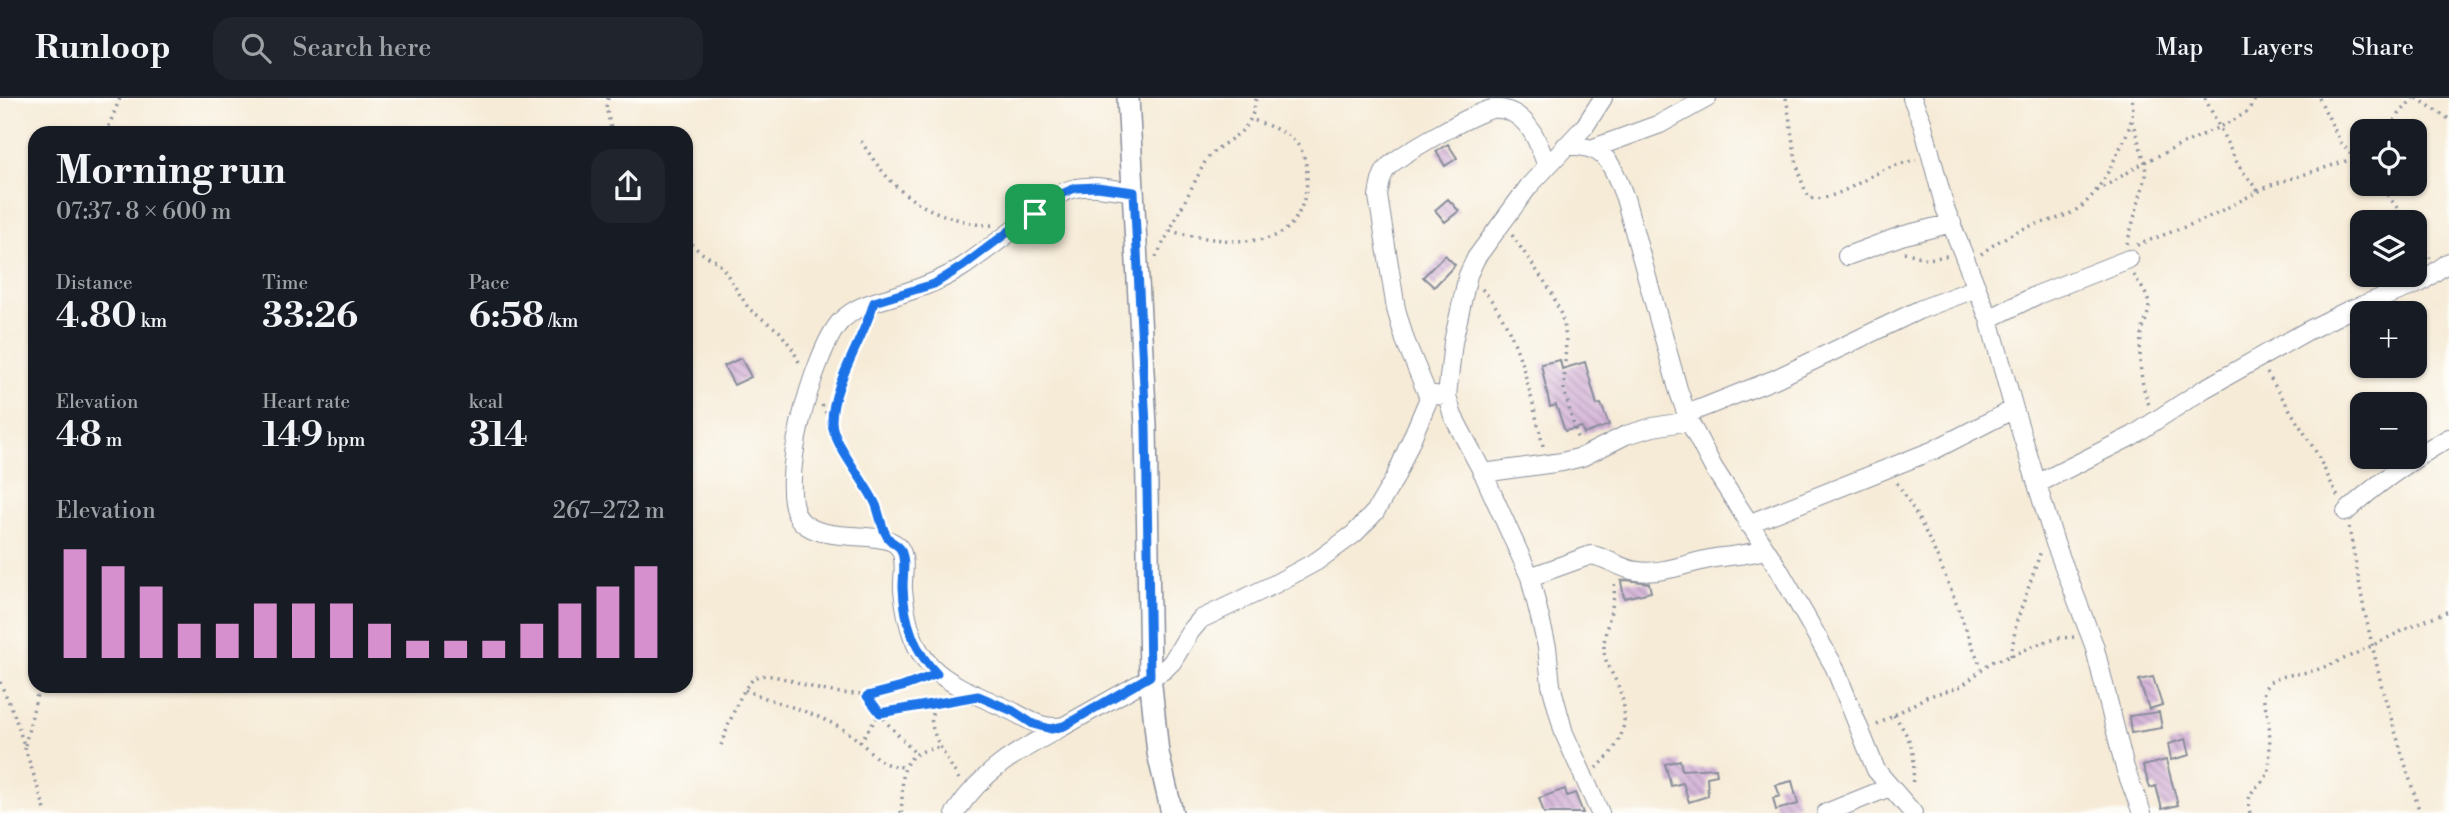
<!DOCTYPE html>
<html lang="en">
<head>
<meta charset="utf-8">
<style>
	body { margin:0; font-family:"Libre Bodoni",serif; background:#20242c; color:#f1f3f6; height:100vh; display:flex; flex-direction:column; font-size:26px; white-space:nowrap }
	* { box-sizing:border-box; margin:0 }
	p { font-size:23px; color:#9ea1a6 }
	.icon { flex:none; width:38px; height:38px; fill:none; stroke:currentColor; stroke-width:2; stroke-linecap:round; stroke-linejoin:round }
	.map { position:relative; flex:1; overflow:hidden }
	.side { position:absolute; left:28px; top:28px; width:665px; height:567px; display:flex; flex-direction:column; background:#171b24; border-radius:21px; box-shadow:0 2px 5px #0004 }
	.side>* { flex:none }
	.controls { position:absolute; left:2350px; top:21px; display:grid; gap:14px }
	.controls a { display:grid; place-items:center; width:77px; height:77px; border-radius:14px; background:#171b24; box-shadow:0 2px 5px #0004; font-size:35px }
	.pin { position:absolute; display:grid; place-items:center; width:60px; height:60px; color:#fff; margin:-30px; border-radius:14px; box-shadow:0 4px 10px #0006 }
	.round { display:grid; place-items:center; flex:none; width:74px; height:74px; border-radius:21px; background:#20242c }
	.summary { display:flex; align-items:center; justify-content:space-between; height:119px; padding:0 28px }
	h1 { font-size:38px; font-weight:700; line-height:52px }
	.figures { display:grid; grid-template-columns:repeat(3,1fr); gap:10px; height:119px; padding:7px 28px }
	.figures div { display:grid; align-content:center }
	.figures b { font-size:35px; font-weight:700 }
	.figures small { font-size:19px; font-weight:400 }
	.figures p { font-size:19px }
	.chart { height:196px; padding:14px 28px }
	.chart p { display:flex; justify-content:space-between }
	.chart svg { width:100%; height:126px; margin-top:7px; stroke:#d690ce; stroke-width:6 }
	header { display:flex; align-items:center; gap:42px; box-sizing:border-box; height:98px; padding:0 35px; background:#171b24; border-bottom:2px solid #363941 }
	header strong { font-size:33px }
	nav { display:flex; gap:38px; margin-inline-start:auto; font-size:24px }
	.search { width:490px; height:63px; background:#20242c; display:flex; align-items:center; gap:18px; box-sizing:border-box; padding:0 24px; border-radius:21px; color:#9ea1a6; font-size:26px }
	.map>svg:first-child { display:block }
	.building { fill:url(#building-back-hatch) }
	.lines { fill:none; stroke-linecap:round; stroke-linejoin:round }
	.minor-casing { stroke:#888d9a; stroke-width:20 }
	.tertiary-casing { stroke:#888d9a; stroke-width:24 }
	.path { stroke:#888d9a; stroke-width:3.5; stroke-dasharray:2 5; stroke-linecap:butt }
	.minor { stroke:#fff; stroke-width:18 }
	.tertiary { stroke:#fff; stroke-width:21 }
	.route-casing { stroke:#fff; stroke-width:14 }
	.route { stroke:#1a73e8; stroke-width:9 }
</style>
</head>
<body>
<header>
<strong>Runloop</strong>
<div class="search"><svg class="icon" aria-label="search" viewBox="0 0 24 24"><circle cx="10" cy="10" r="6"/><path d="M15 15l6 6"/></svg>Search here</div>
<nav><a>Map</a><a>Layers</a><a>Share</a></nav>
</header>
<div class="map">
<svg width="2449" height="715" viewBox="0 0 2449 715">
	<defs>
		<pattern id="building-back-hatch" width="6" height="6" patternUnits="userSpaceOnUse" patternTransform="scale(1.75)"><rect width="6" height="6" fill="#d6b5d9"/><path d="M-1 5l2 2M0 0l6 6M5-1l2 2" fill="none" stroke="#ad94b3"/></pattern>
	</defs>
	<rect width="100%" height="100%" fill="#fdfcf7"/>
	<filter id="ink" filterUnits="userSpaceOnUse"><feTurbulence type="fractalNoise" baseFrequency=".0143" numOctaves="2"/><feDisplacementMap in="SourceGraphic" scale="14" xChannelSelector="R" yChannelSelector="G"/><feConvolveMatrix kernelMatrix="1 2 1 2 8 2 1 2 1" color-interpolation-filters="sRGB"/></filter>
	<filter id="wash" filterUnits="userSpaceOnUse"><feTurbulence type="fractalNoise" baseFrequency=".00686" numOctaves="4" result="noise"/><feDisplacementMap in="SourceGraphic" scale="28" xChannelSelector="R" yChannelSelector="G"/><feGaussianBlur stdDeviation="1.57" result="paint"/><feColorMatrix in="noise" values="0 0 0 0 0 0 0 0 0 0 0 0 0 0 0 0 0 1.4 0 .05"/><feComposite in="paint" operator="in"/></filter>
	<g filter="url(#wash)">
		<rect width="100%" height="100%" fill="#f6ebd7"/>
		<g id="blocks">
			<path class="building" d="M1448,46L1457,60L1445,68L1436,53Z
				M1448,101L1459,113L1445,124L1435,112Z
				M1445,157L1455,167L1434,189L1423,179Z
				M741,260L751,279L734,287L724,268Z
				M1560,262L1562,271L1585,264L1597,307L1601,306L1609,327L1584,336L1581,329L1565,333L1556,307L1550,309L1541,266Z
				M1626,482L1649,485L1651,494L1624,500L1621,483Z
				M2153,579L2162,607L2149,611L2139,582Z
				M2159,614L2162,630L2131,635L2129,618Z
				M2186,641L2190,657L2171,662L2168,646Z
				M1680,662L1682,672L1716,670L1717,677L1707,679L1708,698L1689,704L1683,685L1671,688L1665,666Z
				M2166,662L2178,707L2162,711L2156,688L2150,690L2143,668Z
				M1792,683L1798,706L1776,712L1773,700L1780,698L1776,687Z
				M1565,691L1567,698L1575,695L1583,715H1544L1539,700Z"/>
		</g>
	</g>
	<g filter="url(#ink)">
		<use href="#blocks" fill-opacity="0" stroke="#888d9a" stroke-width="2"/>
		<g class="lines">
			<g class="minor-casing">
				<path id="minor" d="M1912,0L1922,24L1945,110L1989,221L2014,311L2055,445L2094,547L2125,670L2142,715
					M1565,48C1607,46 1611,65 1625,100L1678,291L1689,323L1713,369L1778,470L1834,568L1876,672L1913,715
					M1594,50L1660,26L1707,0
					M1134,94C1115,92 1094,86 1076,90C1058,93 1046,108 1032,118C1009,135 987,152 964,168C941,183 917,191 891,199C878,203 863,206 852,214C848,217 843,220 840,224C815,251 772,397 802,424C826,447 889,430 900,451C907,463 902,479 903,492C911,568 936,580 1001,608C1024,617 1038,633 1064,628L1164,572L1172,564L1190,534L1201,521L1275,486L1317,463L1354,436L1375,414L1395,380L1429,300L1434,297L1447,298
					M1847,158L1901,138L1952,125
					M1989,221L2037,197L2129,161
					M1429,300L1405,242L1396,211L1378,98C1380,87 1381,76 1389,68C1404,54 1472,16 1492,11C1499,10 1507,12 1513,15C1533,26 1539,48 1547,68
					M1687,316L1775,281L1919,212L1977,190
					M1483,375L1562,364L1582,359L1626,337L1653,329L1689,323
					M2037,386L2132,338L2204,291L2307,233L2347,213L2420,185L2449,164
					M2346,414C2378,384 2411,362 2449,340
					M1748,426L1934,352L2014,311
					M1530,479L1591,457C1607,459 1620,471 1637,473C1666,477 1693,462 1722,459C1737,457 1750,456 1765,452
					M955,715C983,672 1018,653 1062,629
					M1600,715L1564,635L1551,587L1547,549L1530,479L1483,375L1453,318L1447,298L1453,244L1468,177L1476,160L1529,88L1585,28L1603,0
					M1826,715L1890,689"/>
			</g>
			<g class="tertiary-casing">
				<path id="tertiary" d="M1128,0L1146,328L1150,578L1158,655L1172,715"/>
			</g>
			<path class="path" d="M608,0L606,9L612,35
				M1786,0C1792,28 1794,78 1810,100C1830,105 1864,81 1883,72C1894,68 1905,64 1916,62
				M2205,0L2238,67L2258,93
				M2319,0L2341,45L2362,69
				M2417,0L2449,21
				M2385,33L2413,0
				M106,35L120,0
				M861,43C888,85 910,109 960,122C970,125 981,128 992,127
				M2379,86L2408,124
				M2097,93L2145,64L2234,22L2247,14L2256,0
				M1170,133C1197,140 1252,149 1277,137C1306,125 1316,71 1298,47C1289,34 1266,27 1251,21
				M2415,135L2430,160
				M1512,137L1551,193L1562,219L1566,239L1564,291L1578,343
				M686,141L700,154L717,164L723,170L749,211L779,233L792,250L800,266
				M2127,146L2146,77L2145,64L2132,23
				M2137,147L2203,122L2271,87L2362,58
				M1904,154L1928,161L1947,158
				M1981,156C1995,145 2011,135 2028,129C2046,123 2068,120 2083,107C2099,93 2110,71 2119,52C2128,35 2135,19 2132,0
				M1156,159L1206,62C1228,36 1251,41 1256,0
				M2134,177C2139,186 2148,196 2149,207C2149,216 2144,225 2142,234C2138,258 2140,284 2149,307
				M1482,191C1519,230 1531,300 1544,352
				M868,226C854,259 821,308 837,344C841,352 848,359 853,366C866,385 875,404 883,425
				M2267,275L2316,354L2338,399
				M822,307L831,325
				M1897,385C1936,442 1955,506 1981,569
				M2349,429L2364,511L2382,590L2420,715
				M2011,558L2016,526L2041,453
				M0,584L14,616L46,715
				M745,592C782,608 828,616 859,643C876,658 879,668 904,669
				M867,598L888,626L915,655
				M948,603C909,611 950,664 960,683
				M1894,617C1912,643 1917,655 1912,687
				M1877,627L1926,599L1962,588L1991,564L2011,558L2041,545L2060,540L2074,539
				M860,644L880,615L940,604
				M25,647L39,588
				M721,647C728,630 740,590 755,580C768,571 807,589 822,592C861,600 887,595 923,581
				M1596,670C1625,646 1632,618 1616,583C1611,573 1605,564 1604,553C1603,529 1617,507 1614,483
				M901,715C905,676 894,656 941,649
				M2250,715C2243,687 2267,690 2269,669C2270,655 2270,639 2269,625C2269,614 2259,599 2266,589C2275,575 2301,577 2316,572C2362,556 2403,529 2449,513"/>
			<use href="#minor" class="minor"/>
			<use href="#tertiary" class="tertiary"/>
		</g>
	</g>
	<g class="lines" filter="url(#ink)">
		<g class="route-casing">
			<path id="route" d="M1097,89L1134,94L1146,328L1150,578L1064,628L1051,631L1033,626L1013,613L978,598L880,615L867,598L902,589L937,576C914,553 904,521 903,489C903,477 906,463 901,452C898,446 893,446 889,441C882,434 880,417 876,407C865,382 832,346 832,323C832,287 864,240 874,204L934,186L963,168L1053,100L1075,90Z"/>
		</g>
		<use href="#route" class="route"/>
	</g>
</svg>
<div class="controls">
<a><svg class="icon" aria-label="locate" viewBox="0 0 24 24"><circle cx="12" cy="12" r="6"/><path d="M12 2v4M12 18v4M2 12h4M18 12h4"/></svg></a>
<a><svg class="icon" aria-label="layers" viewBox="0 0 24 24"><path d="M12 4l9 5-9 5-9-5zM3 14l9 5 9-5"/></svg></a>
<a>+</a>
<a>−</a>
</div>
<div class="pin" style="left:1035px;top:116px;background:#1e9e55"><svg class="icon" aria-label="arrive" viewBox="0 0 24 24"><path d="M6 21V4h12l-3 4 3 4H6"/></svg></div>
<section class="side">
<div class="summary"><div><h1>Morning run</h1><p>07:37 · 8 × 600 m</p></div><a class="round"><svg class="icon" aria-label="share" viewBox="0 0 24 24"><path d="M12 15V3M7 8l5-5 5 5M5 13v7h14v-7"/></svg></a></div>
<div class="figures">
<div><p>Distance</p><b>4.80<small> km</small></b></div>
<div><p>Time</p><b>33:26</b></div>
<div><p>Pace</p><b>6:58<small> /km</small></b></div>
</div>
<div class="figures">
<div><p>Elevation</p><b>48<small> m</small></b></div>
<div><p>Heart rate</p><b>149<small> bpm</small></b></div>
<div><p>kcal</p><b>314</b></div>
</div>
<div class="chart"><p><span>Elevation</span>267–272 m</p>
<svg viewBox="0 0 160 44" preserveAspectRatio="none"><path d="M5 44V6M15 44V12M25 44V19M35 44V32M45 44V32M55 44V25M65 44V25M75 44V25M85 44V32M95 44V38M105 44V38M115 44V38M125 44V32M135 44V25M145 44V19M155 44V12"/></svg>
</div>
</section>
</div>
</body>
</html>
